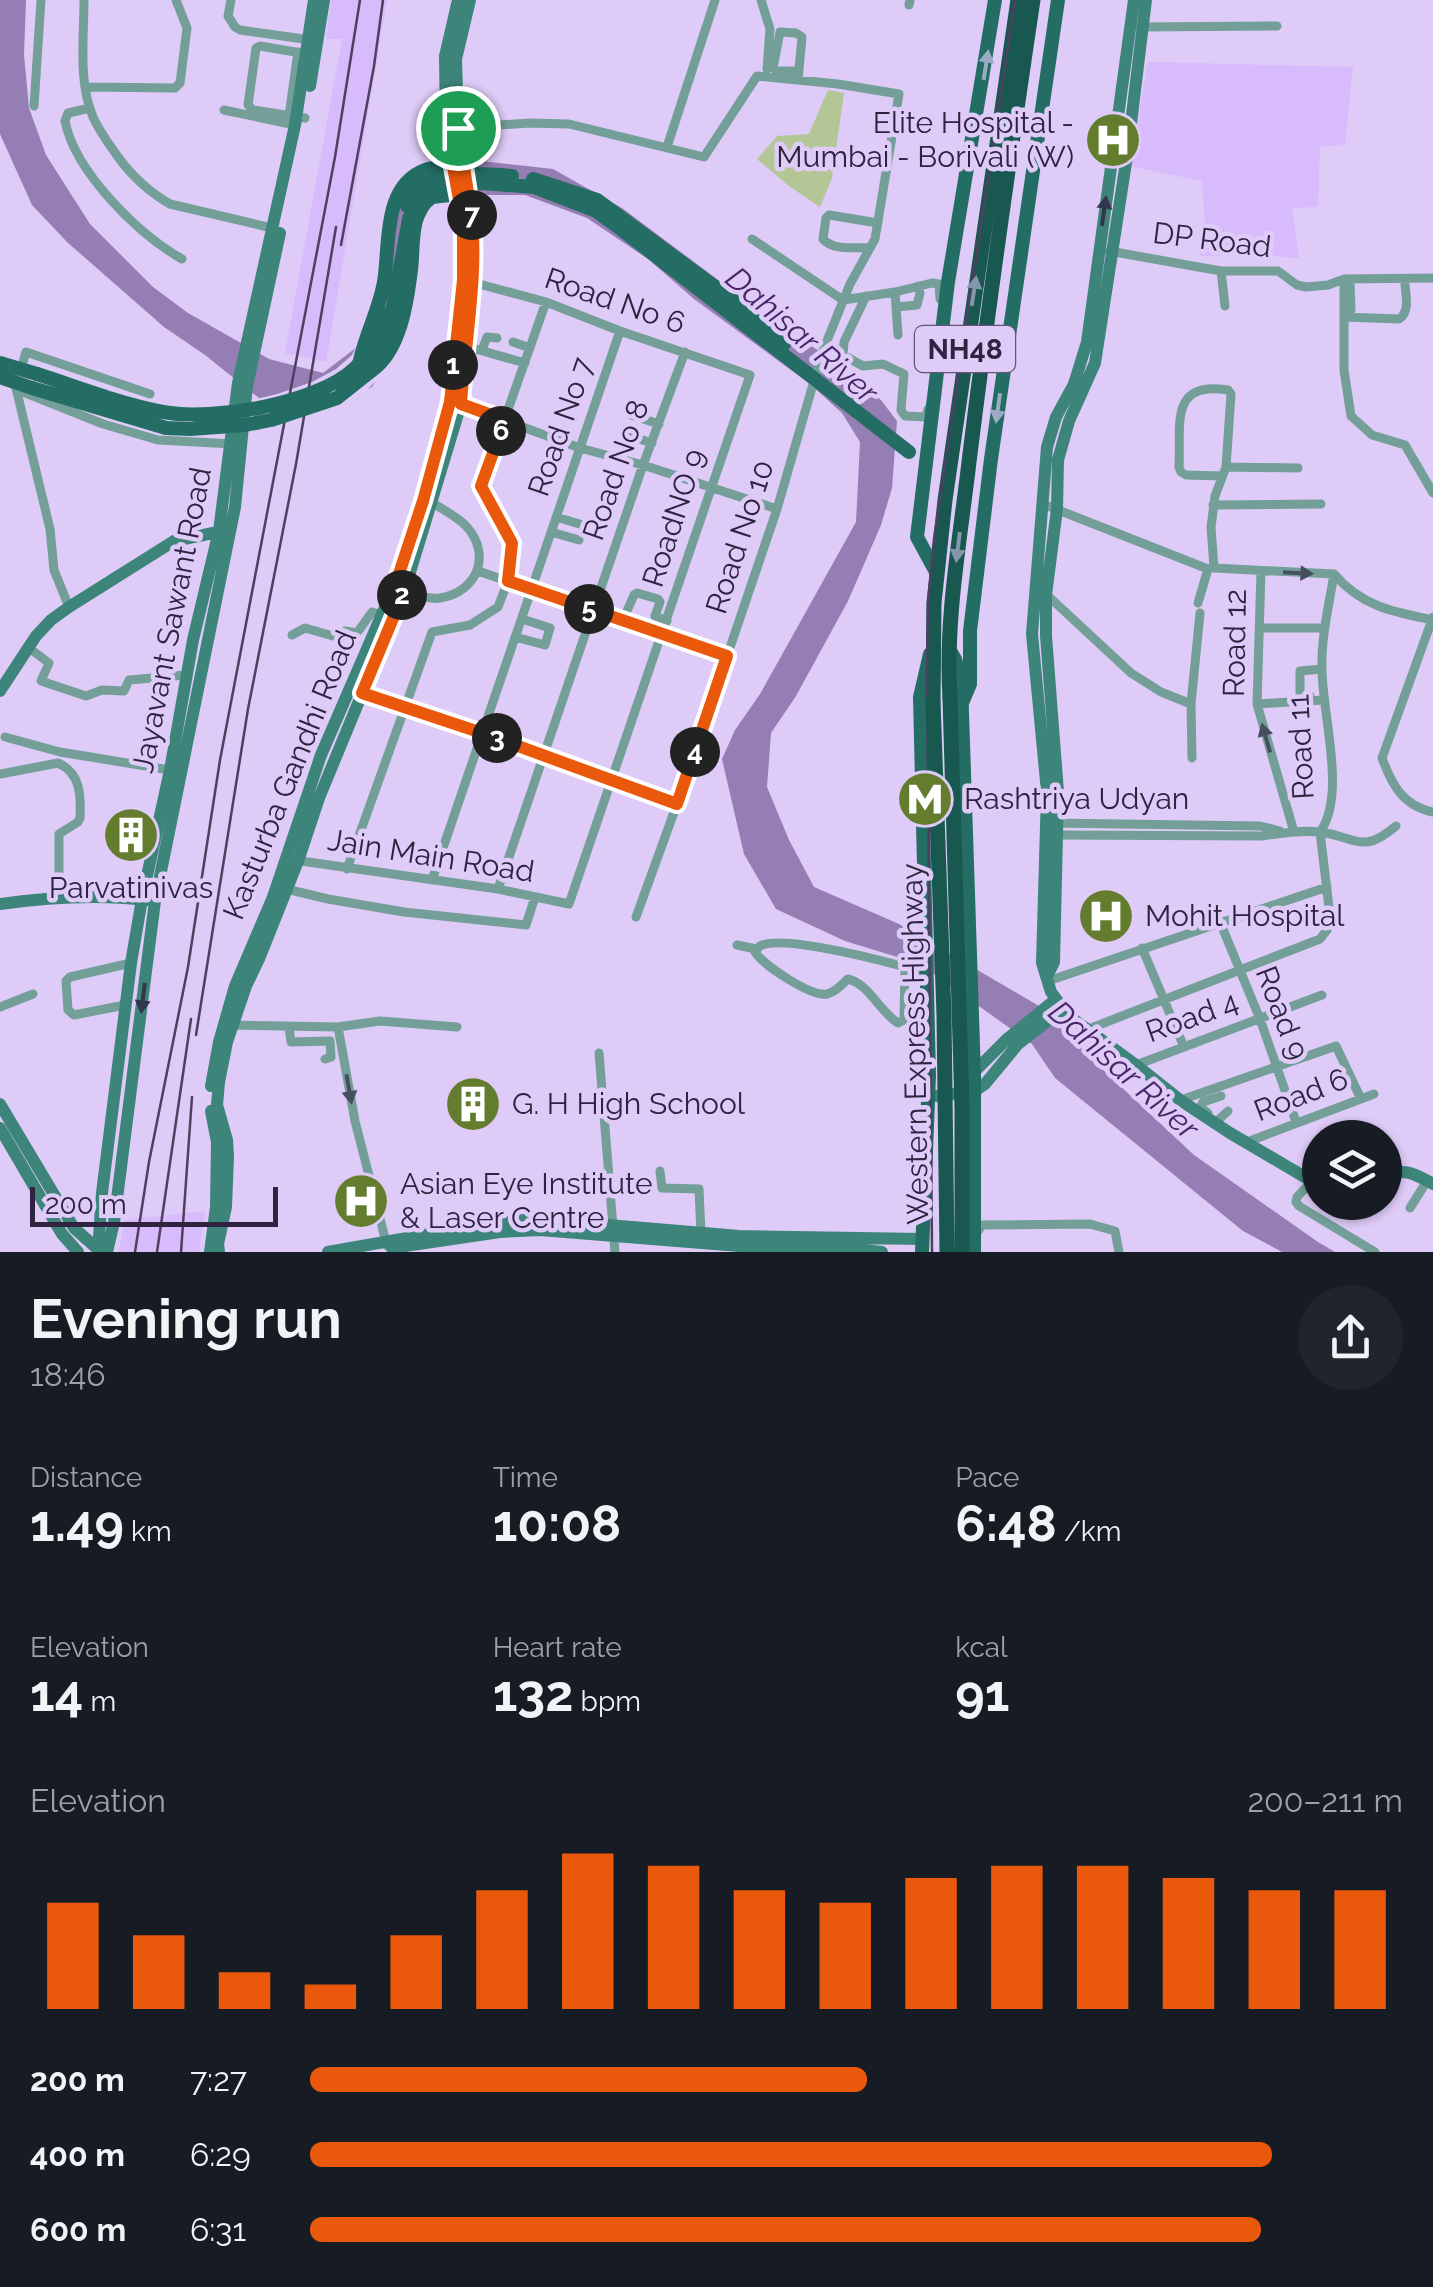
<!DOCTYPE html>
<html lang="en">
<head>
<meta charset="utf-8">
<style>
	body { margin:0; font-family:Raleway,sans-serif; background:#20242c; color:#f1f3f6; height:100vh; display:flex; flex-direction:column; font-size:38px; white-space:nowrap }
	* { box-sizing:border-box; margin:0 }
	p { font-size:32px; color:#9ea1a6 }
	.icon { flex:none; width:55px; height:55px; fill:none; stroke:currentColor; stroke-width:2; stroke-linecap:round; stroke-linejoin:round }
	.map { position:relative; height:1252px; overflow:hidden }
	.side { display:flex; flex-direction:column; background:#171b24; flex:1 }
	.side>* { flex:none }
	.controls { position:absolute; left:1302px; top:1120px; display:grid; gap:20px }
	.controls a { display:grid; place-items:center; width:100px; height:100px; border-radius:50%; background:#171b24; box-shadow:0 2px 8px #0004; font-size:50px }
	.scale { position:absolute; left:30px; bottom:25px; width:248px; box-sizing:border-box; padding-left:10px; border:5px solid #302340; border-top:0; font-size:28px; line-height:35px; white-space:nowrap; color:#302340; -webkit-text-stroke:8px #decbf7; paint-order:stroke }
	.pin { position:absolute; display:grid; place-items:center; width:85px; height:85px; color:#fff; margin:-42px; border:5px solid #fff; border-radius:50%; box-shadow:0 2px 10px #0007 }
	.km { position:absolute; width:50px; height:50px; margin:-25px; border-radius:50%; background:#222; color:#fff; font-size:28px; line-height:50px; text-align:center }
	.round { display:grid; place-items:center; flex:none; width:105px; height:105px; border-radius:52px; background:#20242c }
	.headline { display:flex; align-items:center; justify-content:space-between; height:170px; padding:0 30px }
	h1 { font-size:55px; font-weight:700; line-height:75px }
	.stats { display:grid; grid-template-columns:repeat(3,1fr); gap:15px; height:170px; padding:10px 30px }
	.stats div { display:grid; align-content:center }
	.stats b { font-size:50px; font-weight:700 }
	.stats small { font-size:28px; font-weight:400 }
	.stats p { font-size:28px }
	.chart { height:280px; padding:20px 30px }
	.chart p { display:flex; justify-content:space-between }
	.chart svg { width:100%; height:180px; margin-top:10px; stroke:#ea580c; stroke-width:6 }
	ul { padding:0 30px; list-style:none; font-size:32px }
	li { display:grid; grid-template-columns:160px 120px 1fr; align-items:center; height:75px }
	li i { height:25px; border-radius:12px; background:#ea580c }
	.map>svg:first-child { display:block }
	.built { fill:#d8bbfc }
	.green { fill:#b4c695 }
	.water { fill:#957eb3 }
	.pier { fill:#decbf7 }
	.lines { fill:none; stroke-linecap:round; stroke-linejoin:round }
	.street { stroke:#739f98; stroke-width:9 }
	.secondary { stroke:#3d847b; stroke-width:12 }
	.primary { stroke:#236d64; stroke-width:14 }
	.highway { stroke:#185851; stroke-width:15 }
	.rail { stroke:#4e405f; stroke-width:2.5 }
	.primary-bridge { stroke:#236d64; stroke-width:14 }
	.highway-bridge { stroke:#185851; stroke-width:15 }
	.oneway { fill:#9daac4 }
	.oneway2 { fill:#33364c }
	.oneway3 { fill:#8597ac }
	.oneway4 { fill:#474e5f }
	.route-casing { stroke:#fff; stroke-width:20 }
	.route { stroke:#ea580c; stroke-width:12 }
	.labels { text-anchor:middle; stroke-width:9; stroke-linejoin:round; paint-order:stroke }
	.shield { fill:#decbf7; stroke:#645577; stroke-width:2.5 }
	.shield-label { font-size:28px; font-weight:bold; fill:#302340 }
	.poi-label { font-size:30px; fill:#302340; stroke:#decbf7; text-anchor:start }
	.street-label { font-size:30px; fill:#302340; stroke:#decbf7 }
	.water-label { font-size:32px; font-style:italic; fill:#482768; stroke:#decbf7 }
</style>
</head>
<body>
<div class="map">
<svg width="1433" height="1252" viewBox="0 0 1433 1252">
	<rect width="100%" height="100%" fill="#decbf7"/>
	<path class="built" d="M331,0H387L326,362L285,353L342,39H326Z
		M1148,62L1353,67L1345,144L1320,147L1318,207L1292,208L1299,258L1258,255L1200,256L1205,225L1202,181L1130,166Z
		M205,1211L199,1252H119L124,1220Z"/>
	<path class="green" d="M828,90L844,93L832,178L820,207L789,186L757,159L777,136L809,134Z"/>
	<path class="water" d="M0,0H26L24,55L29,108L46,155L90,224L153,287L188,313L269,359L323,373L357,347L371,310L382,262L389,204L436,166L481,161L553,169L622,208L757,309L822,353L881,400L897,421L892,488L881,525L848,601L796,696L771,733L767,787L789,840L814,887L899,924L1063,1020L1101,1068L1194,1155L1318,1242L1335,1252H1282L1243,1231L1055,1078L1032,1044L920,964L845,941L776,909L744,854L722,759L735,730L760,694L856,522L860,442L842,413L810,384L694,299L648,259L587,218L525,195H481L433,200L420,227L397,344L372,387L319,409L264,402L205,355L164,327L67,242L32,205L0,134Z"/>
	<path class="pier" d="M363,332L396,347L380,377L359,398L320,414L262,407L252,400L277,394L312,382L336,369L352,355Z"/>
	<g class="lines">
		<path class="street" d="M84,0C84,37 78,82 93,117C99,131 109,144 118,157C132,176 149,192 170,204L272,228
			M231,0L228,16L235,27L240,30L311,40
			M761,0L770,29L767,69
			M909,5L910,0
			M1140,27L1277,26
			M798,80L802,37L796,33L780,32L773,68L777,71H798
			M86,87L175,88L180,83L187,28L176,0
			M34,106L41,0
			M90,108L68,113L65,121C75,172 138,234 182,259
			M224,110L295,125
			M289,116L298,52
			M305,118L253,110L248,105L256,48L260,46L307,54
			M453,128L530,123L569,124L704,157L757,76L838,84L899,94L875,239L850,284L822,353L777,509L677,804L636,917
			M667,147L715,0
			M752,239L843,300L895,292L932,283L939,284L940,299
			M870,248C855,247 833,251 823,239L826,218L829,215L878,223
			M1109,251L1221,271H1278L1297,285L1306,287L1328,285L1344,279L1433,278
			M1221,271L1225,306
			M1344,279V370L1351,416L1372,435L1405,445L1433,493
			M1350,282L1351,310
			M895,292L898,335
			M866,296L844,342L843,355L863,366L883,364L904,374L901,410L905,416L926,417L928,409
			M896,307L917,305L920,293L918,286
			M1345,317L1399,319C1410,312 1406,296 1405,285
			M513,342L530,348
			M465,346L525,363
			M482,350L487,337L497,338
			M21,369L26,352L150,394
			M15,384L50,529L54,570L69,607
			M18,390L103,424L158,440L234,444
			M457,403L580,448L643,465L777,509
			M631,415L659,424
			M624,434L652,443
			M1226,467L1298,468
			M1222,476L1186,475L1181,472L1179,467C1181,425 1169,380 1228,390L1231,394L1226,467L1215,496L1211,527L1214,568L1334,574C1361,606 1393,612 1433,620
			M1043,504L1208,569L1198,603
			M1213,505L1321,504
			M556,517L583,525
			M551,532L579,540
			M478,571L727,656
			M1261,571L1257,704L1294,832
			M401,591C413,594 429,600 440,598C478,592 492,554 466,526C458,517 443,510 433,503L426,501
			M1047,595L1131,673L1161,692L1191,704
			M1433,617L1382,758C1392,785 1403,806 1433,812
			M623,620L634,595L637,593L658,599L660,602L655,616L667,621
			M1259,628H1325
			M292,635L305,628L333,636L345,631L357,633L372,612L383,616
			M515,637L545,645L550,628L522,619
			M29,648L49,663L41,681L86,696L102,690L124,691L129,680L186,675
			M359,692L483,733L677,804
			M1310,696L1301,697L1300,694V671L1322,669
			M1257,704L1323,700
			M5,737L60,752L170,770
			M1192,758L1191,704L1200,613
			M0,774L58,763C81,773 81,796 80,818L78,822L59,834V897
			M1051,823L1260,826L1280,831
			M1320,832C1347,795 1322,714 1322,669C1321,637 1329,605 1334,574
			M1053,835L1262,836C1281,833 1301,830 1320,832C1357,837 1362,855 1396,826
			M294,860L498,889L569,904L750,375L620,331L546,302L468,281
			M347,869L432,632L470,625L498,607L508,581L512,543L481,486L546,302
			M432,880L620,331
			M282,888L328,899L404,912L526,925L535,897
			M498,889L643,465L685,352
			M1220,922L1260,1019L1296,1122
			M737,945L756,949
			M1142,948L1184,1047
			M905,967L904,1020L898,1023C880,1012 869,984 848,979C841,985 836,992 827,994C811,997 763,965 755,952C757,950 758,947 760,946C784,933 899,965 927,973
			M1048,981L1327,887
			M125,1005L74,1015L68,1010L66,981L70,977L131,963
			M0,1007L33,994
			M228,1025L338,1027L355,1121L387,1246
			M289,1027L291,1042L330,1041L331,1057L325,1059
			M338,1027L380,1021L457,1027
			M1086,1030L1320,939L1327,930L1330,916L1320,832
			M599,1053L615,1252
			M1136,1065L1322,995
			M1181,1100L1336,1046L1361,1099
			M1208,1113L1200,1107L1203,1102L1221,1096
			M1215,1123L1228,1111
			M1247,1142L1374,1094
			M660,1171L662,1188L699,1189L701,1234
			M1311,1182L1297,1197L1296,1202L1299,1206L1375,1252
			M1410,1208L1427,1181
			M976,1234L982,1225L1090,1224L1115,1231L1119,1252"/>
		<path class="secondary" d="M1134,0L1087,342L1074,384L1056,417L1047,447L1032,634L1047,792L1042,963L1051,992L1069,1016L1136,1065L1180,1100L1230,1133L1320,1186
			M310,86L324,0
			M0,691L36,636L51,620L69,607L174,541L223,531
			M0,904C49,897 97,894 147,900
			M1047,976L1054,962L1058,792L1046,636V595L1057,509L1058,460L1069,421L1095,363L1127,156L1146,0
			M966,1073L974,1072L1006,1040L1055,1000
			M211,1086L219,1042L235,986L273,897L321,755L393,589L423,501L450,402L463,279V219L446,129L445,56L458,0
			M936,1096L973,1092L985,1084L1018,1044L1062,1010
			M0,1104L74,1228L101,1252
			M0,1128L62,1234L78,1252
			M1385,1181C1400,1164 1417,1175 1433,1184
			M1353,1202H1361
			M392,1248L500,1232L540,1230L739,1246L831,1247L882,1252
			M98,1252L102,1193L131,963L142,899L170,770L193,640L219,531L238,383L295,125L314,0
			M107,1252L114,1222L155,901L235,507L247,386L280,233
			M210,1252L216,1207L217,1142L211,1111
			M219,1252L218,1244L226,1207L228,1156L227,1140L217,1105L219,1082L227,1042L246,986L259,959L298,861L319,798L404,592L461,404L472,282V211L458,128L456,59L470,0
			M328,1252L498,1222L537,1219L739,1236L922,1239"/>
		<path class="primary" d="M0,363L37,374
			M359,365C364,337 379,311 384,282C390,246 382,186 425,170C437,166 452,166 464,164
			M371,371C400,352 407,303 411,270C414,245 409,213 432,197L468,193
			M0,377L32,388
			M936,572L917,537L948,282L995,0
			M949,649L955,659L961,682L974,1076V1252
			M962,703L970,684V631L991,459L1058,0
			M922,1252L929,1075L920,697L930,654"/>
		<path class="highway" d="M950,698C945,619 960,540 969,462C988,308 1010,154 1033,0
			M933,701L934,603L945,500L1018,0"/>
		<path class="rail" d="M341,245L374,66L383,0
			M196,1035L248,709L296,464L336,227
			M135,1252L149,1162L188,967L220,760L335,157L360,0
			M157,1252L191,1019
			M181,1252L192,1097
			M932,1252L927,668L928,602L934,539L1015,0"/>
		<path class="primary-bridge" d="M533,179L597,200L734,301L784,344
			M407,206C411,199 414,190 421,185C439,170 490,174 512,176
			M37,374C78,387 120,404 163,412C214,421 317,404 355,368C370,354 378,334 385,314
			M32,388L166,428L190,429L245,425L271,420L337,398L371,371L388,334L409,219L416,205L424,196L440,187L482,183L534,187L596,211L617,226L909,452"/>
		<path class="highway-bridge" d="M950,698L962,1108V1252
			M933,701L944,1015L947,1252"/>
	</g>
	<defs><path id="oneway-solid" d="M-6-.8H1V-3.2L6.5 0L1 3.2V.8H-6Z" transform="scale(2.5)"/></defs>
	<g class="oneway">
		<use href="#oneway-solid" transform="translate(986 65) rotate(-81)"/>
		<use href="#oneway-solid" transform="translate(998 408) rotate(98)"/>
	</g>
	<g class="oneway2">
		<use href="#oneway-solid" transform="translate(1104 211) rotate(-82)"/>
		<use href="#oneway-solid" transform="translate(143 998) rotate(97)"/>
	</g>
	<g class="oneway3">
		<use href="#oneway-solid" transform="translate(974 291) rotate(-81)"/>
		<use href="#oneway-solid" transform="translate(958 547) rotate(97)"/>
	</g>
	<g class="oneway4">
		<use href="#oneway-solid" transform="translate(1298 573) rotate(3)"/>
		<use href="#oneway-solid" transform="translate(1266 738) rotate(-106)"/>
		<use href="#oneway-solid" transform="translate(349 1089) rotate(80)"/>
	</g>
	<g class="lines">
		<g class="route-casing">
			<path id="route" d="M458,128L468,193L458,194L463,219V280L450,402L423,501L394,589L404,592L362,693L482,733L677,804L727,656L508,581L512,543L481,486L505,420L461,404C465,339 482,257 468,193L458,194L446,129L458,128"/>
		</g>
		<use href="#route" class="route"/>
	</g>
	<defs>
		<g id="hospital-disc" transform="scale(2.875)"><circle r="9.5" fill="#647c2e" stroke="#decbf7"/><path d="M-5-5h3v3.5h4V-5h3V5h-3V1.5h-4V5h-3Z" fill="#fff"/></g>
		<g id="metro-disc" transform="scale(2.875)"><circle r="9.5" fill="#647c2e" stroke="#decbf7"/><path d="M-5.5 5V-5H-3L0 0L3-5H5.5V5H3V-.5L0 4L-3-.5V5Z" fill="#fff"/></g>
		<g id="building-disc" transform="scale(2.875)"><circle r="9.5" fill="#647c2e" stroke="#decbf7"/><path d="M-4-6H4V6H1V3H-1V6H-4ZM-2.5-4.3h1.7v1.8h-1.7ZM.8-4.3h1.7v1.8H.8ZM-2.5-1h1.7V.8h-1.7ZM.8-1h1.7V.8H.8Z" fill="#fff"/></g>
	</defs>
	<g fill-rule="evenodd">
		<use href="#hospital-disc" x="1113" y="140"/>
		<use href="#metro-disc" x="925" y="799"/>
		<use href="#building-disc" x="131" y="835"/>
		<use href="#hospital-disc" x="1106" y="916"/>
		<use href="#building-disc" x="473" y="1104"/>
		<use href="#hospital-disc" x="361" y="1201"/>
	</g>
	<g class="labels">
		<rect class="shield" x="915" y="326" width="100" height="46" rx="8"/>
		<g class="shield-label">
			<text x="965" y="359">NH48</text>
		</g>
		<g class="poi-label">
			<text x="1074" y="133" text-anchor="end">Elite Hospital -<tspan x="1074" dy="34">Mumbai - Borivali (W)</tspan></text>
			<text x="964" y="809">Rashtriya Udyan</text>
			<text x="131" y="898" text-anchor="middle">Parvatinivas</text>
			<text x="1145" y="926">Mohit Hospital</text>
			<text x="512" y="1114">G. H High School</text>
			<text x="400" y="1194">Asian Eye Institute<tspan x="400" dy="34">&amp; Laser Centre</tspan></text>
		</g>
		<g class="street-label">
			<text transform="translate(1212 240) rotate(7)" y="10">DP Road</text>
			<text transform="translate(615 301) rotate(19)" y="10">Road No 6</text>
			<text transform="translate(561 427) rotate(-71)" y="10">Road No 7</text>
			<text transform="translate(616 470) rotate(-71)" y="10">Road No 8</text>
			<text transform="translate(674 518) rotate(-72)" y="10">RoadNO 9</text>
			<text transform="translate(740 537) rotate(-72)" y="10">Road No 10</text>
			<text transform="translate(172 620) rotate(-79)" y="10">Jayavant Sawant Road</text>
			<text transform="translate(1235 643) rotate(-89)" y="10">Road 12</text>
			<text transform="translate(1301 747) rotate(-93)" y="10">Road 11</text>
			<text transform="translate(290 775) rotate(-68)" y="10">Kasturba Gandhi Road</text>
			<text transform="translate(431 856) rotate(9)" y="10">Jain Main Road</text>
			<text transform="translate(1282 1013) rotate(69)" y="10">Road 9</text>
			<text transform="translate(1192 1017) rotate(-20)" y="10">Road 4</text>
			<text transform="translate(915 1044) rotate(-91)" y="10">Western Express Highway</text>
			<text transform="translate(1301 1095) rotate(-21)" y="10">Road 6</text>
		</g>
		<g class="water-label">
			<text transform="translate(802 335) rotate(41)" y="11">Dahisar River</text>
			<text transform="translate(1124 1070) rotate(42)" y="11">Dahisar River</text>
		</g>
	</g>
</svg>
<div class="controls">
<a><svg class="icon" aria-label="layers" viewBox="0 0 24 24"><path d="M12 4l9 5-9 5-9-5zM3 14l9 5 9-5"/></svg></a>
</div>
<div class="scale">200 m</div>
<div class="pin" style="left:458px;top:128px;background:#1e9e55"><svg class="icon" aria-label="arrive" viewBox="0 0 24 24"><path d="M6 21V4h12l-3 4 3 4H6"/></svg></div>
<b class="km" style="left:453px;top:365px">1</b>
<b class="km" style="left:402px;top:595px">2</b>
<b class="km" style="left:497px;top:738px">3</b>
<b class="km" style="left:695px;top:752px">4</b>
<b class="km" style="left:589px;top:609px">5</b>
<b class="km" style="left:501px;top:431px">6</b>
<b class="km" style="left:472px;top:215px">7</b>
</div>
<section class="side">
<div class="headline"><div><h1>Evening run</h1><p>18:46</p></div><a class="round"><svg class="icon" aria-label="share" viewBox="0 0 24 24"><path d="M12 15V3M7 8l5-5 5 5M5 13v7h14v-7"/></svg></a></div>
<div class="stats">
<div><p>Distance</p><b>1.49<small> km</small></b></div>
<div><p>Time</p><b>10:08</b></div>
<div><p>Pace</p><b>6:48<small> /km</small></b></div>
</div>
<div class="stats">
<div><p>Elevation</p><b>14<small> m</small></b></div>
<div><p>Heart rate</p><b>132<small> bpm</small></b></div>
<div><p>kcal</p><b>91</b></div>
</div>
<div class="chart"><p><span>Elevation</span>200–211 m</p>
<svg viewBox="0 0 160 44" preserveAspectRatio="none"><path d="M5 44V18M15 44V26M25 44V35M35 44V38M45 44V26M55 44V15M65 44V6M75 44V9M85 44V15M95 44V18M105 44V12M115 44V9M125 44V9M135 44V12M145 44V15M155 44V15"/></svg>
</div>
<ul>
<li><b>200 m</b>7:27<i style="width:51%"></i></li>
<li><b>400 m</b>6:29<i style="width:88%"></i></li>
<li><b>600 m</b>6:31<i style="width:87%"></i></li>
</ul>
</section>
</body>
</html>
